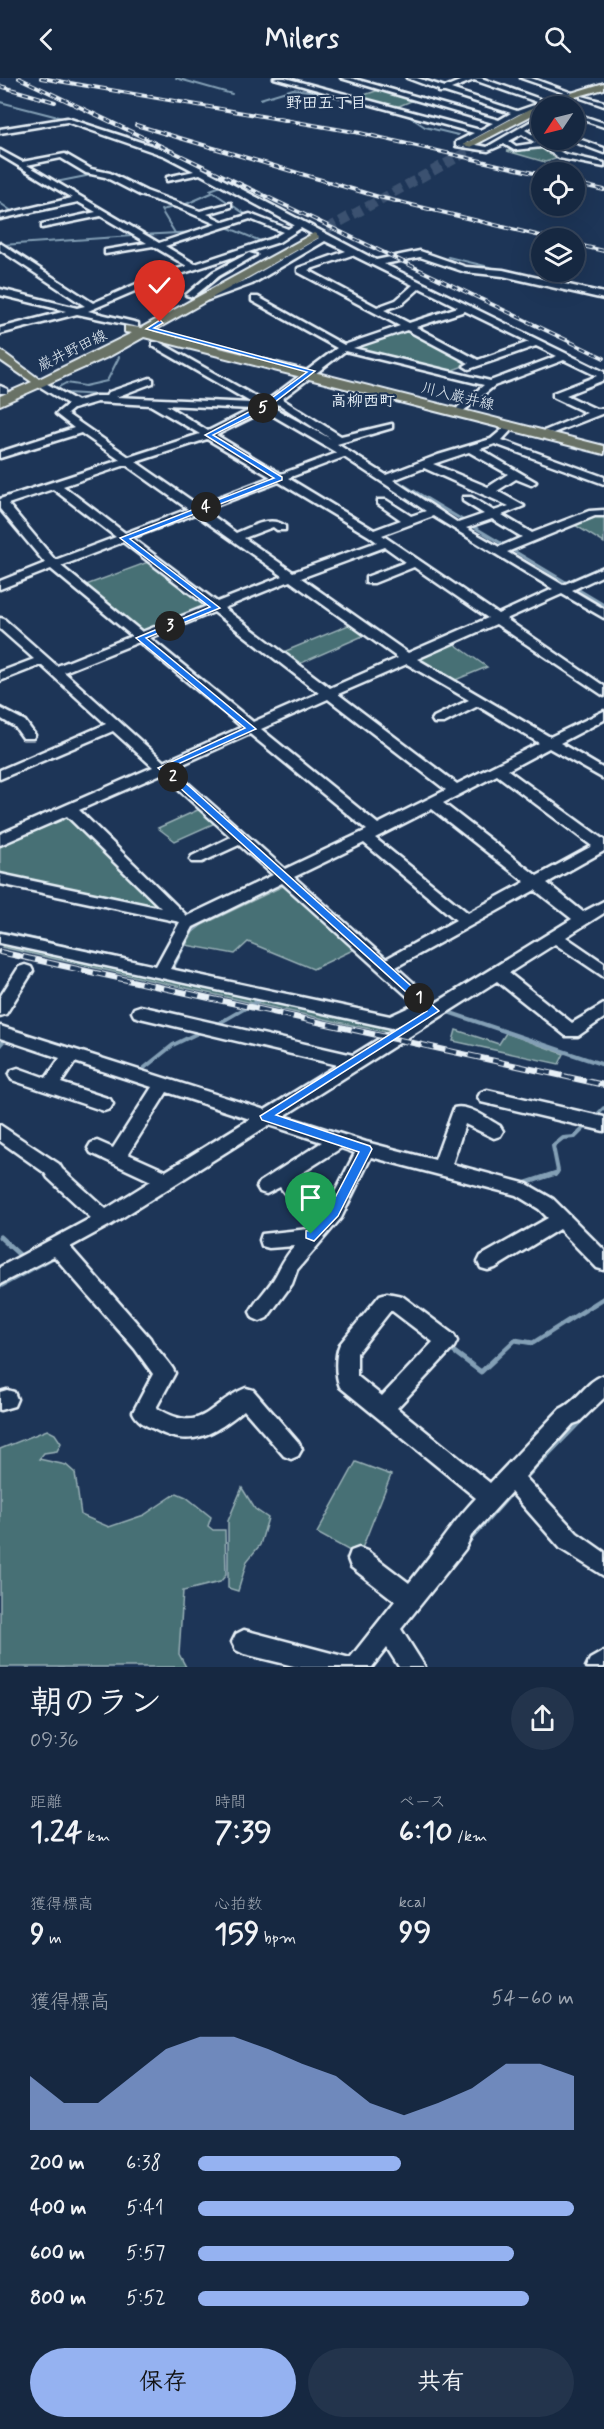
<!DOCTYPE html>
<html lang="ja">
<head>
<meta charset="utf-8">
<style>
	body { margin:0; font-family:Mynerve,"Klee One",sans-serif; background:#23344c; color:#f1f3f6; height:100vh; display:flex; flex-direction:column; font-size:22px; white-space:nowrap }
	* { box-sizing:border-box; margin:0 }
	p { font-size:20px; color:#9ea6b1 }
	.icon { flex:none; width:33px; height:33px; fill:none; stroke:currentColor; stroke-width:2; stroke-linecap:round; stroke-linejoin:round }
	.map { position:relative; height:1589px; overflow:hidden }
	.panel { display:flex; flex-direction:column; background:#162841; flex:1 }
	.panel>* { flex:none }
	.needle { width:39px; rotate:235deg }
	.controls { position:absolute; left:531px; top:18px; display:grid; gap:12px }
	.controls a { display:grid; place-items:center; width:54px; height:54px; border-radius:50%; background:#162841; box-shadow:0 6px 24px #0002,0 0 0 2px #35445a; font-size:30px }
	.pin { position:absolute; display:grid; place-items:center; width:51px; height:51px; color:#fff; margin:-62px -26px; border-radius:50% 50% 50% 0; rotate:-45deg; box-shadow:0 0 6px #0007 }
	.pin .icon { rotate:45deg }
	.km { position:absolute; width:30px; height:30px; margin:-15px; border-radius:50%; background:#222; color:#fff; font-size:16px; line-height:30px; text-align:center }
	.round { display:grid; place-items:center; flex:none; width:63px; height:63px; border-radius:32px; background:#23344c }
	.headline { display:flex; align-items:center; justify-content:space-between; height:102px; padding:0 30px }
	h1 { font-size:33px; font-weight:700; line-height:45px }
	.metrics { display:grid; grid-template-columns:repeat(3,1fr); gap:9px; height:102px; padding:6px 30px }
	.metrics div { display:grid; align-content:center }
	.metrics b { font-size:30px; font-weight:700 }
	.metrics small { font-size:16px; font-weight:400 }
	.metrics p { font-size:16px }
	.chart { height:168px; padding:12px 30px }
	.chart p { display:flex; justify-content:space-between }
	.chart svg { width:100%; height:108px; margin-top:6px; fill:#95b2f1; opacity:.7 }
	.action { display:flex; gap:12px; margin-top:auto; padding:12px 30px }
	.action a { flex:1; height:69px; border-radius:36px; background:#95b2f1; color:#111; font-size:24px; font-weight:700; line-height:69px; text-align:center }
	.action a+a { background:#23344c; color:#f1f3f6 }
	ul { padding:0 30px; list-style:none; font-size:20px }
	li { display:grid; grid-template-columns:96px 72px 1fr; align-items:center; height:45px }
	li i { height:15px; border-radius:8px; background:#95b2f1 }
	header { display:flex; justify-content:space-between; align-items:center; height:78px; padding:0 30px; background:#162841; font-size:27px; font-weight:700 }
	.map>svg:first-child { display:block }
	.green { fill:#476f74; stroke:#98b0b6; stroke-width:1.5 }
	.lines { fill:none; stroke-linecap:round; stroke-linejoin:round }
	.stream-far3 { stroke:#839fb5; stroke-width:2 }
	.stream-far2 { stroke:#839fb5; stroke-width:3 }
	.stream-far1 { stroke:#839fb5; stroke-width:4 }
	.stream { stroke:#839fb5; stroke-width:5 }
	.major-tunnel { stroke:#3b516f; stroke-width:10; stroke-dasharray:10 5; stroke-linecap:butt }
	.minor-casing { stroke:#e8f1f8; stroke-width:5 }
	.major-casing { stroke:#e8f1f8; stroke-width:4 }
	.minor { fill:#1d3557; fill-rule:evenodd }
	.major { fill:#697266; fill-rule:evenodd }
	.rail-far1-casing { stroke:#e8f1f8; stroke-width:4 }
	.rail-casing { stroke:#e8f1f8; stroke-width:6 }
	.rail-far1 { stroke:#1d3557; stroke-width:2; stroke-dasharray:6; stroke-linecap:butt }
	.rail { stroke:#1d3557; stroke-width:4; stroke-dasharray:12; stroke-linecap:butt }
	.route { fill:#1a73e8; stroke:#fff; stroke-width:1.5 }
	.labels { text-anchor:middle; stroke-width:4.5; stroke-linejoin:round; paint-order:stroke }
	.far-street-label { font-size:15px; fill:#e8f1f8; stroke:#1d3557 }
	.far-neighbourhood-label { font-size:16px; font-weight:bold; fill:#e8f1f8; stroke:#1d3557 }
</style>
</head>
<body>
<header><svg class="icon" aria-label="back" viewBox="0 0 24 24"><path d="M15 5l-7 7 7 7"/></svg>Milers<svg class="icon" aria-label="search" viewBox="0 0 24 24"><circle cx="10" cy="10" r="6"/><path d="M15 15l6 6"/></svg></header>
<div class="map">
<svg width="604" height="1589" viewBox="0 0 604 1589">
	<rect width="100%" height="100%" fill="#1d3557"/>
	<filter id="ink" filterUnits="userSpaceOnUse"><feTurbulence type="fractalNoise" baseFrequency=".0167" numOctaves="2"/><feDisplacementMap in="SourceGraphic" scale="12" xChannelSelector="R" yChannelSelector="G"/><feConvolveMatrix kernelMatrix="1 2 1 2 8 2 1 2 1" color-interpolation-filters="sRGB"/></filter>
	<g filter="url(#ink)">
		<path class="green" d="M379,12L414,21V22L394,30L355,20Z
			M540,68L562,79L545,84L507,73Z
			M406,252L468,282L469,286L450,293L441,292L354,270Z
			M596,437H604V465L573,446Z
			M148,484L204,527V530L143,554L86,507Z
			M351,546L365,557L297,587L281,575Z
			M453,565L487,589L453,603L420,584L421,579Z
			M200,731L215,745L175,763L158,750Z
			M64,739L72,740L160,827L157,829L0,796V768Z
			M285,807L355,871L313,891L248,864L235,876L186,867L193,854L202,847Z
			M6,866L396,952L385,954L356,948L2,869Z
			M456,952L499,966L506,955L564,976L559,986L453,963Z
			M47,1352L55,1356L61,1365L57,1373L44,1375L39,1381L66,1387L75,1395L81,1437L109,1449L144,1437L177,1415L186,1419L211,1439L208,1448L213,1452H225L226,1497L220,1504L183,1513L179,1576L186,1589H0V1371Z
			M356,1384L391,1397L359,1478L317,1455Z
			M242,1410L255,1431L268,1440L260,1467L247,1483L238,1513L228,1510V1443Z"/>
		<g class="lines">
			<path class="stream-far3" d="M176,0L232,16
				M260,21L293,11L317,14L407,37L425,49L458,57
				M0,24L62,40
				M574,35L604,45
				M86,46L161,71
				M187,83L250,116
				M56,104L96,96
				M224,107L210,112L248,138L244,139
				M0,125L13,134
				M224,148L263,164
				M175,155L161,132L184,127L214,114
				M141,157L196,154
				M2,167L132,158
				M448,179L506,193
				M381,185L549,267
				M407,245L455,229
				M343,267L401,247
				M312,287L336,269
				M55,309L66,315L225,324
				M57,310L66,305L85,308L107,303L119,279
				M263,326L296,299
				M272,327L283,329L302,342
				M336,364L416,414"/>
			<path class="stream-far2" d="M414,413L604,527
				M9,426L53,480
				M569,503L604,488
				M562,665L604,690
				M467,713L604,643"/>
			<path class="stream-far1" d="M459,717L470,711
				M0,854L161,889
				M171,891L202,898
				M172,891L191,854L200,846L310,791
				M445,933L604,987
				M216,947L261,921
				M0,967L5,961
				M143,991L173,967L202,953
				M594,1040L604,1030
				M555,1097L558,1093L553,1068L563,1060L575,1059L588,1046"/>
			<path class="stream" d="M526,1105L556,1095
				M149,1123L165,1112
				M0,1159L23,1180
				M0,1208L57,1177
				M449,1270L481,1294L515,1262L533,1265L604,1220
				M522,1403L586,1337
				M466,1466L513,1413"/>
			<path class="major-tunnel" d="M314,158L478,68"/>
			<g class="minor-casing">
				<path id="minor" d="M274,0H285L480,52L493,45L341,0H351L499,42L511,35L445,14H439V12L407,0H417L445,9L467,0H481L551,25L519,36L466,65L487,69L542,37V42L525,52L564,76L604,85V89L559,80L542,69L514,72L504,66L488,73L456,68V64L474,55ZM474,2L540,25L517,33L451,11ZM522,56L536,65L516,68L509,63Z
					M521,0H531L575,16L570,17Z
					M581,18L604,24V28L581,20Z
					M574,35L604,45V49L574,39Z
					M67,40L171,74L376,182L420,173L466,189L503,192L604,215V221L503,198L465,194L420,179L384,186L604,294V302L566,317L596,331H604V335L553,355L544,353L587,335L553,319V315L597,298L564,282L494,308L462,334L457,331L458,329L484,307L345,273L282,321L341,358L392,346V350L337,366L386,397L438,377L491,361L510,345L515,348L502,362L604,399V406L495,366L480,371L536,404L531,407L516,401L497,413L524,428L502,437L532,455L589,433L604,432V438H595L507,474L563,507L604,489V497L572,512L604,531V540L562,516L506,541L604,608V618L496,546L417,581L550,659L604,633V642L560,665L604,691V701L549,670L508,692L604,762V773L547,805L583,834L604,823V835L566,859L604,885V899L555,866L509,895L572,945L604,926V940L578,958H566L497,903L284,1038L366,1064L435,1082L454,1030C468,1026 488,1041 500,1048L503,1053L500,1058L494,1060L465,1046L452,1086L527,1106L553,1121L604,1172V1192L597,1190L559,1151L495,1190L488,1192L481,1190L478,1184L481,1178L548,1140L539,1131L516,1117L371,1079L341,1140L297,1192L292,1206L267,1240L260,1243L253,1240L250,1234C257,1220 269,1210 276,1197C282,1186 286,1177 295,1168L269,1170L262,1168L260,1162L262,1156L309,1151L327,1130L355,1075L341,1070L294,1100L311,1122L309,1127C295,1132 288,1119 280,1109L266,1116L260,1114L257,1109L260,1104L322,1064L269,1047L112,1146L70,1169L150,1260C156,1273 169,1282 175,1295L156,1330C205,1359 207,1325 246,1310L253,1312L298,1364L302,1371L298,1378L291,1381L284,1378L244,1332C215,1355 191,1372 154,1351C145,1347 137,1343 133,1334L153,1296L135,1271L54,1178L0,1206V1189L91,1140L48,1100L45,1095L0,1063V1047L59,1086L62,1091L106,1131L151,1103L91,1075L88,1070L91,1065L97,1063L113,1070L152,1009L75,984L61,1005L110,1021L113,1026L110,1031L104,1033L12,1002L9,997L12,992L18,990L46,1000L60,980L0,960V948L265,1032L338,987L140,940L134,938L132,934L134,930L140,928L353,977L405,945L392,950L0,865V855L156,888L180,844L0,806V796L161,830L67,738L0,767V756L153,689L113,653L0,701V692L106,646L41,587L0,603V594L34,581L0,551V540L4,541L57,588L132,558L51,491L0,511V503L45,485L0,431V421L120,382L81,355L0,380V374L74,350L56,336L68,326L39,308V304L42,303L77,323L96,318H106L109,314L150,300L153,301V305L116,319L252,325L153,268V264H159L265,324L337,270L252,223V219H258L344,267L400,248L298,194V190L346,173L325,163L252,206L208,222H202V218L246,202L319,160L301,150L279,164L156,204L88,233L138,245V249L77,236L0,256V250L66,233L0,217V211L77,230L85,228L0,172V165L93,225L150,200L187,188L153,168L105,176V172L147,165L101,138L42,150V146L96,134L78,124L0,141V137L72,120L0,77V72L22,84L65,76L91,91L110,95L146,113L200,133L231,125V129L207,136L224,144L250,136L288,151L294,147L200,96L167,103V99L194,93L165,78L67,44L0,55V51ZM61,80L86,95L105,99L140,117L179,130L216,146L159,165L27,87ZM250,141L283,154L273,160L195,186L165,168ZM352,177L413,207L396,222L377,229L308,192ZM420,210L458,229L409,245L384,232L402,226ZM465,233L529,264L478,282L416,249ZM407,252L469,285L464,288L469,291L536,268L557,278L490,303L353,270ZM97,324L150,327L200,356L129,379L67,336L73,331ZM275,326L280,327L331,361L272,329ZM166,327L252,331L208,353ZM265,333L337,375L281,396L216,357ZM207,361L271,399L198,427L136,384ZM469,374L508,396L488,409L433,386ZM344,379L426,433L411,438L386,422H378V426L401,442L374,452L288,400ZM126,387L188,431L125,455L63,408ZM424,390L509,428L494,433L471,419H463V423L484,436L458,445L393,402ZM279,404L369,458L377,464L293,494L244,460L273,449L277,452H285V448C270,437 252,449 236,455L205,432ZM53,411L116,459L55,482L8,426ZM195,436L283,498L217,524L132,460ZM433,438L553,511L498,536L382,457ZM492,441L522,459L499,469L466,450ZM123,464L207,528L142,554L61,488ZM385,469L406,484L366,499V505H374L414,489L488,540L408,575L301,500ZM290,503L398,580L330,610L224,530ZM214,534L319,615L253,644L150,560ZM139,564L242,649L164,684L64,594ZM407,586L469,622L434,639L432,642L434,645H444L478,628L539,665L457,706L338,616ZM328,621L446,712L378,746L261,651ZM250,656L367,752L285,791L172,691ZM161,696L231,759L192,778L190,781L192,784H202L239,767L273,797L187,838L79,732ZM497,697L592,768L537,798L443,725ZM432,731L525,804L468,835L375,760ZM364,765L456,842L386,881L294,799ZM282,805L416,926L390,938L170,891L193,849ZM535,812L572,841L436,925L396,889ZM167,1014L250,1041L166,1093L128,1076Z
					M576,60L604,70V75L569,62Z
					M249,175L256,177L219,198L193,219L186,217L213,194Z
					M0,308L7,311V315H0Z
					M0,630L25,643L35,657L33,660H23L15,649L0,640Z
					M25,887L31,889L33,893L6,936L0,938V919L19,889Z
					M487,1012L604,1039V1053L481,1024L478,1019L481,1014Z
					M387,1215L402,1218L454,1257L457,1263L454,1269L397,1330L490,1405L560,1331C577,1324 586,1303 604,1297V1320L579,1344L573,1346L525,1399L577,1455L604,1474V1498L561,1471L511,1414L471,1458L465,1471L401,1551L425,1589H399L387,1570L372,1589H298L244,1576L236,1572L232,1564L236,1556L244,1552L350,1580L395,1523L351,1489L348,1481L351,1473L359,1470L367,1473L409,1505C432,1477 451,1446 476,1420L340,1309C335,1297 335,1277 340,1266L380,1217ZM391,1232L433,1264L382,1318L357,1298V1275Z
					M7,1312L14,1314L17,1321L14,1328L0,1332V1314Z
					M604,1573V1589H586L590,1581Z"/>
			</g>
			<g class="major-casing">
				<path id="major" d="M604,5V11L542,28V32L471,69L463,67L545,23Z
					M314,155L319,158L318,160L153,253L604,368V376L144,259L110,278L0,327V318L32,304L0,282V272L39,301L132,255L125,254V248L141,250Z"/>
			</g>
			<use href="#minor" class="minor"/>
			<use href="#major" class="major"/>
			<g class="rail-far1-casing">
				<path id="rail-far1" d="M19,0L604,280
					M41,0L360,55L542,97
					M0,8L55,24
					M136,47L379,119L549,160
					M574,105L604,112
					M574,166L604,173"/>
			</g>
			<g class="rail-casing">
				<path id="rail" d="M0,874L604,1007"/>
			</g>
			<use href="#rail-far1" class="rail-far1"/>
			<use href="#rail" class="rail"/>
		</g>
	</g>
	<path class="route" d="M160,242L163,245L154,250L315,293L267,330L213,357L282,399V402L130,461L220,530L146,560L256,651L169,690L439,933L276,1037L370,1068L372,1071L338,1138L314,1163L306,1160V1153L312,1152L329,1131L359,1074L262,1042L260,1038L427,933L158,690L245,650L136,560L210,529L120,460L274,400L205,357L262,327L307,294L146,251Z"/>
	<g class="labels">
		<g class="far-street-label">
			<text transform="translate(72 272) rotate(-26)" y="5">巌井野田線</text>
			<text transform="translate(458 318) rotate(14)" y="5">川入巌井線</text>
		</g>
		<g class="far-neighbourhood-label">
			<text x="326" y="30">野田五丁目</text>
			<text x="363" y="328">高柳西町</text>
		</g>
	</g>
</svg>
<div class="controls">
<a><svg class="needle" viewBox="-14 -14 28 28"><path d="M0-13l5 13h-10z" fill="#e53935"/><path d="M0 13l5-13h-10z" fill="#9ea6b1"/></svg></a>
<a><svg class="icon" aria-label="locate" viewBox="0 0 24 24"><circle cx="12" cy="12" r="6"/><path d="M12 2v4M12 18v4M2 12h4M18 12h4"/></svg></a>
<a><svg class="icon" aria-label="layers" viewBox="0 0 24 24"><path d="M12 4l9 5-9 5-9-5zM3 14l9 5 9-5"/></svg></a>
</div>
<div class="pin" style="left:311px;top:1156px;background:#1e9e55"><svg class="icon" aria-label="arrive" viewBox="0 0 24 24"><path d="M6 21V4h12l-3 4 3 4H6"/></svg></div>
<div class="pin" style="left:160px;top:244px;background:#d93025"><svg class="icon" aria-label="check" viewBox="0 0 24 24"><path d="M5 12l5 5 9-10"/></svg></div>
<b class="km" style="left:419px;top:920px">1</b>
<b class="km" style="left:173px;top:699px">2</b>
<b class="km" style="left:170px;top:548px">3</b>
<b class="km" style="left:206px;top:429px">4</b>
<b class="km" style="left:263px;top:330px">5</b>
</div>
<section class="panel">
<div class="headline"><div><h1>朝のラン</h1><p>09:36</p></div><a class="round"><svg class="icon" aria-label="share" viewBox="0 0 24 24"><path d="M12 15V3M7 8l5-5 5 5M5 13v7h14v-7"/></svg></a></div>
<div class="metrics">
<div><p>距離</p><b>1.24<small> km</small></b></div>
<div><p>時間</p><b>7:39</b></div>
<div><p>ペース</p><b>6:10<small> /km</small></b></div>
</div>
<div class="metrics">
<div><p>獲得標高</p><b>9<small> m</small></b></div>
<div><p>心拍数</p><b>159<small> bpm</small></b></div>
<div><p>kcal</p><b>99</b></div>
</div>
<div class="chart"><p><span>獲得標高</span>54–60 m</p>
<svg viewBox="0 0 160 44" preserveAspectRatio="none"><path d="M0 44V22L10 33L20 33L30 22L40 11L50 6L60 6L70 11L80 17L90 22L100 33L110 38L120 33L130 27L140 17L150 17L160 22V44z"/></svg>
</div>
<ul>
<li><b>200 m</b>6:38<i style="width:54%"></i></li>
<li><b>400 m</b>5:41<i style="width:100%"></i></li>
<li><b>600 m</b>5:57<i style="width:84%"></i></li>
<li><b>800 m</b>5:52<i style="width:88%"></i></li>
</ul>
<div class="action"><a>保存</a><a>共有</a></div>
</section>
</body>
</html>
